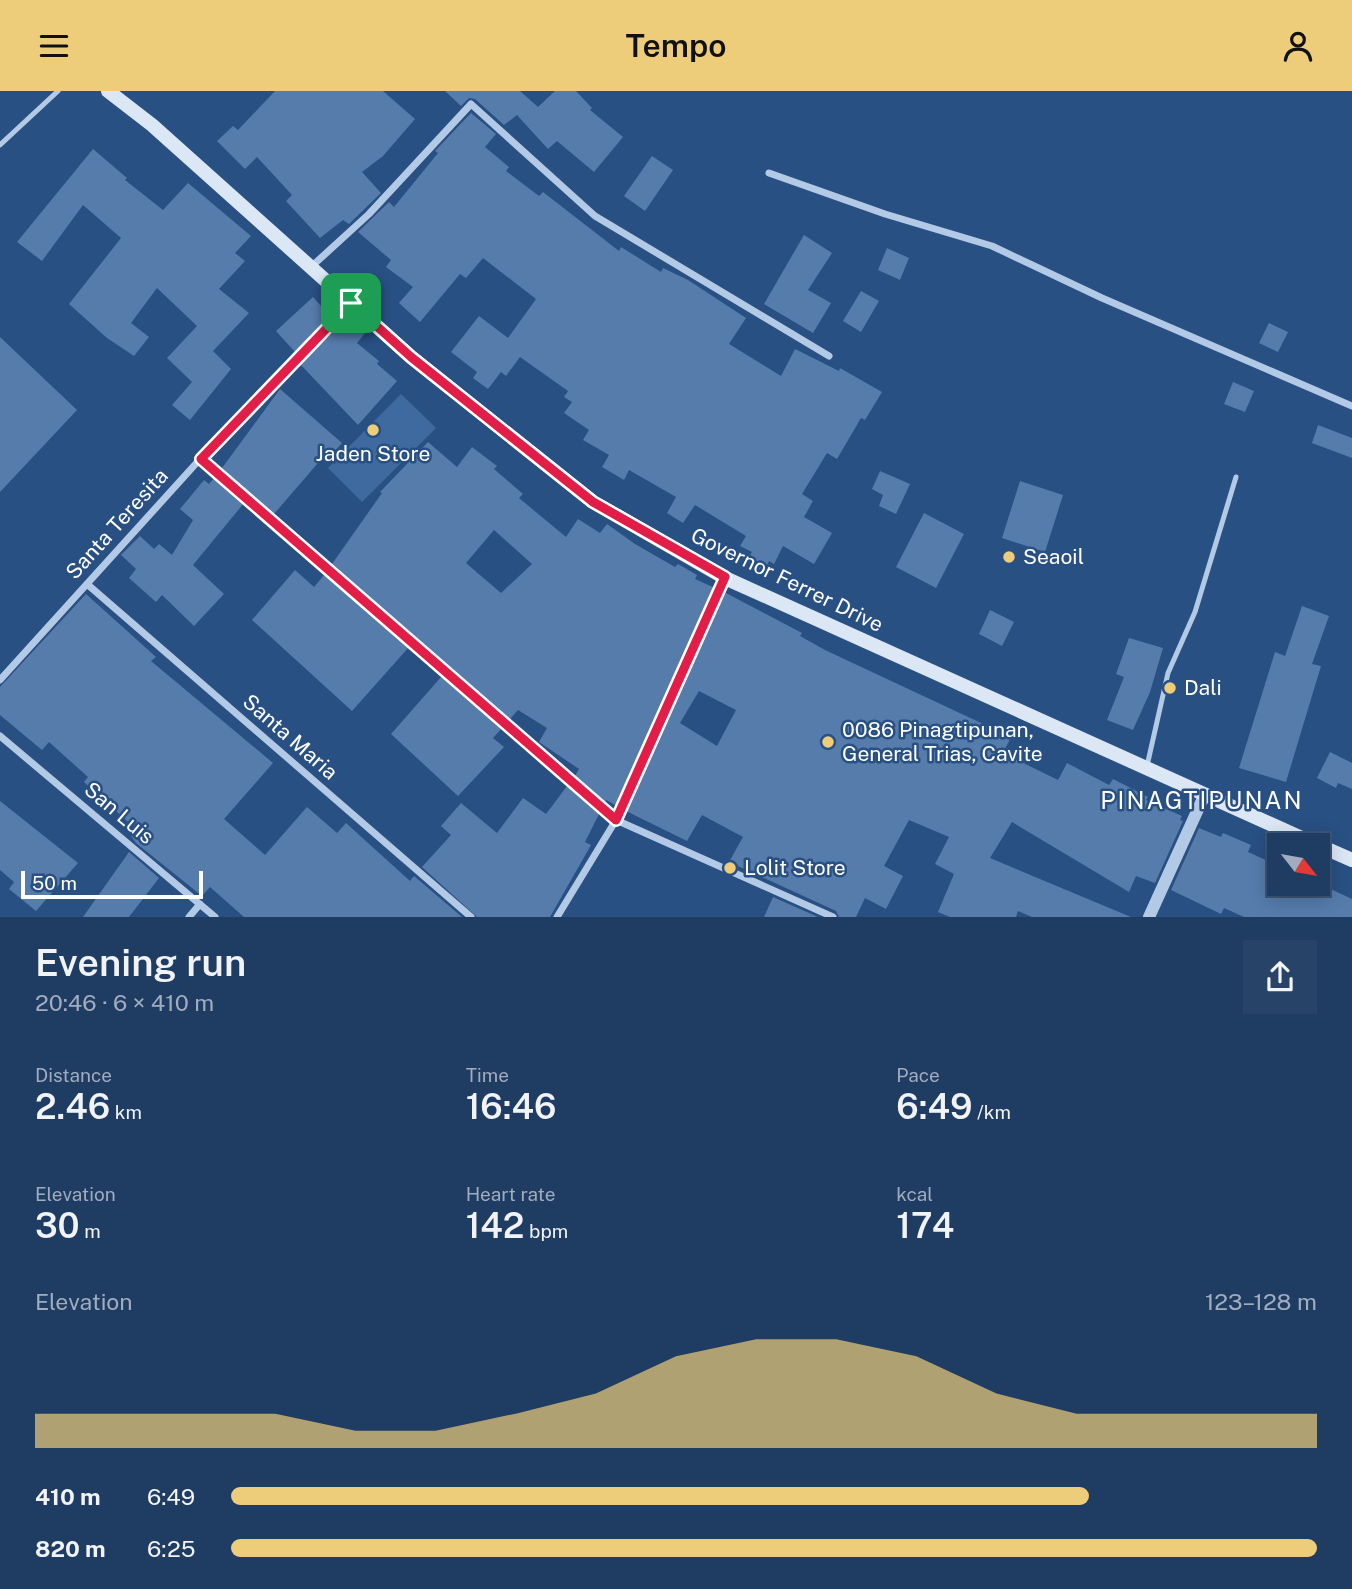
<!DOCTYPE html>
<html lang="en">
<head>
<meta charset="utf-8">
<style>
	body { margin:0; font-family:"Public Sans",sans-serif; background:#274368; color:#f1f3f6; height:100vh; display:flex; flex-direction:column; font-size:26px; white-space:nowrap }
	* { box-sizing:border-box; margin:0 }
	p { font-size:23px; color:#a1adbe }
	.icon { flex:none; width:38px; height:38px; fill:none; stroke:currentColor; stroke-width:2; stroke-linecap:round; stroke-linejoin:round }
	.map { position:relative; height:826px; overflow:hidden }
	.details { display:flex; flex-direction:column; background:#1f3c62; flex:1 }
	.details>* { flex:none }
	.needle { width:46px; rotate:121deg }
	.fabs { position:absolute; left:1267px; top:742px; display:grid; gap:14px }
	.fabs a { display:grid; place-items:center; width:63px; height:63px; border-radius:0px; background:#1f3c62; box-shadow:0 4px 18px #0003,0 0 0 2px #3c5677; font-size:35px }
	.scale { position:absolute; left:21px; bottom:18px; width:182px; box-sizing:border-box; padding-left:7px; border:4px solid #fff; border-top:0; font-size:19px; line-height:24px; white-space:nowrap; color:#fff; -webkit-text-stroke:5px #295083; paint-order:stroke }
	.pin { position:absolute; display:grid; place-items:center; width:60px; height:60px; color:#fff; margin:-30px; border-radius:14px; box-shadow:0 4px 10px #0006 }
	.round { display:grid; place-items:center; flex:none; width:74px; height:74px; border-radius:0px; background:#274368 }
	.headline { display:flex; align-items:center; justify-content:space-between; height:119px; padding:0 35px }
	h1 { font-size:38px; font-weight:600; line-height:52px }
	.stats { display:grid; grid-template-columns:repeat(3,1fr); gap:10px; height:119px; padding:7px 35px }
	.stats div { display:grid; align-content:center }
	.stats b { font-size:35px; font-weight:600 }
	.stats small { font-size:19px; font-weight:400 }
	.stats p { font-size:19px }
	.chart { height:196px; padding:14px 35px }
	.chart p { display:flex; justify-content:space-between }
	.chart svg { width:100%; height:126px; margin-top:7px; fill:#edcc7a; opacity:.7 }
	ul { padding:0 35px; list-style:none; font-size:23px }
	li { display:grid; grid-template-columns:112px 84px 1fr; align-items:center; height:52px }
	li i { height:18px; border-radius:9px; background:#edcc7a }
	header { display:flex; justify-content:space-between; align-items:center; height:91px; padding:0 35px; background:#edcc7a; color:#111; font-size:32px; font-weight:600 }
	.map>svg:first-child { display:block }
	.green { fill:#3e6a9f }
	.building { fill:#567cac; fill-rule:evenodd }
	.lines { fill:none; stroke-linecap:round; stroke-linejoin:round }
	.service { stroke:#b3cae6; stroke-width:5 }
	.minor { stroke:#b3cae6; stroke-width:7 }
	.tertiary { stroke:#b3cae6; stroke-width:12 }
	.secondary { stroke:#dce7f6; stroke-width:14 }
	.route-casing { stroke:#fff; stroke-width:14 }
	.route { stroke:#e11d48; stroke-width:9 }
	.poi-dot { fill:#edcc7a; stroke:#295083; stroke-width:2.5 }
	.labels { text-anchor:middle; stroke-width:5; stroke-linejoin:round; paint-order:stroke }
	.poi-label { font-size:21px; fill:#fff; stroke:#295083; text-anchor:start }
	.street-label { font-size:21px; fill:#fff; stroke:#295083 }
	.quarter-label { font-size:24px; letter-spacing:2px; fill:#fff; stroke:#295083 }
</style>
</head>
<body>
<header><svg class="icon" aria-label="menu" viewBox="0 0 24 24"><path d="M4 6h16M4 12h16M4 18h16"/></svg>Tempo<svg class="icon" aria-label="person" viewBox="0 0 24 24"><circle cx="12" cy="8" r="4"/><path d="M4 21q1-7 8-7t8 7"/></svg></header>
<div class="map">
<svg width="1352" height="826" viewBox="0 0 1352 826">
	<rect width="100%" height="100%" fill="#295083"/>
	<path class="green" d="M401,303L436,337L362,411L328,377Z"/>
	<path class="building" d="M275,0H383L415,28L383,65L362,81L381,102L349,133L343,129L320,147L286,110L292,104L257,66L245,78L217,50L233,35L238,39Z
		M445,0H520L538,16L555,0H576L592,17L590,19L623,46L594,81L557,50L548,58L517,24L504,34L475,8L469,7L461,15Z
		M471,22L496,43L485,56L509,76L506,80L539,105L543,101L619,160L621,156L661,181L663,177L688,189L746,227L729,253L781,285L795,258L839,280L840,277L882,301L865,329L861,327L837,368L827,362L802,403L813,410L804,426L832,442L814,473L783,455L774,473L769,470L764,481L746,471L752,461L740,455L746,445L695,414L683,432L667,422L676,406L629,379L624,389L602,376L609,364L583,349L589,339L564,322L572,311L564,306L568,300L520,266L506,285L501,281L488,298L473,287L477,281L451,261L479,225L508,247L536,208L483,167L466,187L460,183L420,231L399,212L413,196L386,176L391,169L358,141L389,111L394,116L438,62L435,60Z
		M93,58L127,87L125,89L163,119L188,92L251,145L235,162L245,170L219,198L249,222L213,260L231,278L190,329L172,314L192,291L167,267L197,235L157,197L131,232L149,246L134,265L107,247L69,213L121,147L83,114L42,170L17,151Z
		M652,65L673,79L645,120L624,105Z
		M804,144L832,162L808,199L831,212L813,242L764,213Z
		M887,157L909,167L900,189L878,179Z
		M861,200L879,210L861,241L843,230Z
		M313,206L330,225L295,261L276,240Z
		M348,227L365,242L357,252L379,270L377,273L397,290L358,334L300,273Z
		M1269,232L1288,241L1278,261L1259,252Z
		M0,246L77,319L0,401Z
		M1233,291L1254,300L1245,321L1224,313Z
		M280,298L342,352L328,368L324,365L274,423L222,377Z
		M1318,334L1352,347V367L1312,352Z
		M428,351L457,376L472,356L497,375L494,378L523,403L519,407L566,446L578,428L600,442L607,433L635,453L675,476L678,473L697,484L695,488L715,497L617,715L606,709L605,711L575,685L579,678L539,651L547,637L518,619L510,628L332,473L382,402L380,401ZM494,439L532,473L501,502L466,472Z
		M880,380L910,393L896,423L879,415L883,404L872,398Z
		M214,387L244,412L193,474L224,503L194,535L162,504L156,511L129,487L136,478L121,464L140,445L154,458L159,453L172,464L193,429L180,418L204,389L209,393Z
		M1020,390L1063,404L1045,461L1002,447Z
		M924,422L964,443L936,497L896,476Z
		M295,479L314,496L325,483L409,556L352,620L252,529Z
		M724,501L802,542L800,545L825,559L1011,646L1003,662L1058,689L1067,672L1109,694L1113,688L1148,706L1146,709L1182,725L1180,729L1183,730L1155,792L1136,785L1129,801L1012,731L990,767L1131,826H1032L1018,820L1016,826H950L938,821L954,783L935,773L949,746L909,729L884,775L903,785L886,818L865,807L856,826H839L836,820L729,771L743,746L702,724L687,750L626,720ZM699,600L736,619L717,655L680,632Z
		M86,503L156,566L151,570L273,672L224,728L265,764L307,716L337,742L346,732L410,790L414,785L462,826H244L210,796L202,805L136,752L131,745L137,739L84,691L88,686L49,651L42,659L0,624V596Z
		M1302,515L1329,525L1312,573L1321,575L1286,691L1239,677L1275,561L1285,565Z
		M990,519L1014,531L1002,555L979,543Z
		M1129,547L1163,557L1150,601L1133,639L1107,629L1124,586L1116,583Z
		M442,585L502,637L493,647L504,656L458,705L391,643Z
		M1330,661L1352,672V698L1338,692L1336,697L1317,687Z
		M567,695L599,723L585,751L591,754L550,826H477L422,776L451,744L441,735L461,712L497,742L523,707L546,723Z
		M0,710L78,772L36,820L9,798L14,791L0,779Z
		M1199,737L1221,746L1223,742L1251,754L1248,761L1279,775V793H1320L1352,808V826H1244L1224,817L1221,823L1171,799Z
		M129,761L159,787L129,826H83Z
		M773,806L818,826H764Z"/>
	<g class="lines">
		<path class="service" d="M0,54L58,0
			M1147,675L1168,582L1195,521L1236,386
			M616,729L724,489"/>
		<path class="minor" d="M769,82L885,123L992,155L1102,207L1352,315
			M311,176L369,123L471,13L595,125L829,265
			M201,367L616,729L833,826
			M87,493L471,826
			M0,589L201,367L351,212
			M0,645L215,826
			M189,826L200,813
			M557,826L616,729"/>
		<path class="tertiary" d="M1149,826L1204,705"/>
		<path class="secondary" d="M108,0L152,34L411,266L593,411L725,487L1317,754
			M1318,754L1352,769"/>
	</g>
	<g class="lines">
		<g class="route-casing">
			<path id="route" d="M351,212L411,266L593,411L725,486L616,729L201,368Z"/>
		</g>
		<use href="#route" class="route"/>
	</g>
	<g class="poi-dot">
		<circle cx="373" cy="339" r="7"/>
		<circle cx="1009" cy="466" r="7"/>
		<circle cx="1170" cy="597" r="7"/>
		<circle cx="828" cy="651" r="7"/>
		<circle cx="730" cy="777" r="7"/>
	</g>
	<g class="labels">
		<g class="poi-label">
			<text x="373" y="370" text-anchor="middle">Jaden Store</text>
			<text x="1023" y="473">Seaoil</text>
			<text x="1184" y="604">Dali</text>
			<text x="842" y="646">0086 Pinagtipunan,<tspan x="842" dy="24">General Trias, Cavite</tspan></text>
			<text x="744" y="784">Lolit Store</text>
		</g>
		<g class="street-label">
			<text transform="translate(117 433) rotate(-48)" y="7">Santa Teresita</text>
			<text transform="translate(787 489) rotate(26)" y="7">Governor Ferrer Drive</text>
			<text transform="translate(290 646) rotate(41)" y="7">Santa Maria</text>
			<text transform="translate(119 722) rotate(40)" y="7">San Luis</text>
		</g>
		<g class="quarter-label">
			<text x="1202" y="718">PINAGTIPUNAN</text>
		</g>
	</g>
</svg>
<div class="fabs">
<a><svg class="needle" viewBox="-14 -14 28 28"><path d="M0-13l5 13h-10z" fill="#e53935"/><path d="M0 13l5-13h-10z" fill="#a1adbe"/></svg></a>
</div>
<div class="scale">50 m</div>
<div class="pin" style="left:351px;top:212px;background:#1e9e55"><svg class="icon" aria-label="arrive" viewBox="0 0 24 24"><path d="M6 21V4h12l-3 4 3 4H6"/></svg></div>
</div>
<section class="details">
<div class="headline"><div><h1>Evening run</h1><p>20:46 · 6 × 410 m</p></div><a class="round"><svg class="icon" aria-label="share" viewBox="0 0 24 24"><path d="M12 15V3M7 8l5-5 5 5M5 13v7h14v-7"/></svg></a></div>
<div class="stats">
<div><p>Distance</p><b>2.46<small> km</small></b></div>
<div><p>Time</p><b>16:46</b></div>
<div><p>Pace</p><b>6:49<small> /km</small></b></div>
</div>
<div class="stats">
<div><p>Elevation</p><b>30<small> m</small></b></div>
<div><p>Heart rate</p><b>142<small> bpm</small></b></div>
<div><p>kcal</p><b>174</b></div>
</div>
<div class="chart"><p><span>Elevation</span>123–128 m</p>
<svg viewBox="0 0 160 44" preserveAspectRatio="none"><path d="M0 44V32L10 32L20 32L30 32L40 38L50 38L60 32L70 25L80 12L90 6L100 6L110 12L120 25L130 32L140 32L150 32L160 32V44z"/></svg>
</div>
<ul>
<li><b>410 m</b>6:49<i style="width:79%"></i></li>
<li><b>820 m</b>6:25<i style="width:100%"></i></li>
</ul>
</section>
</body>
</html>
